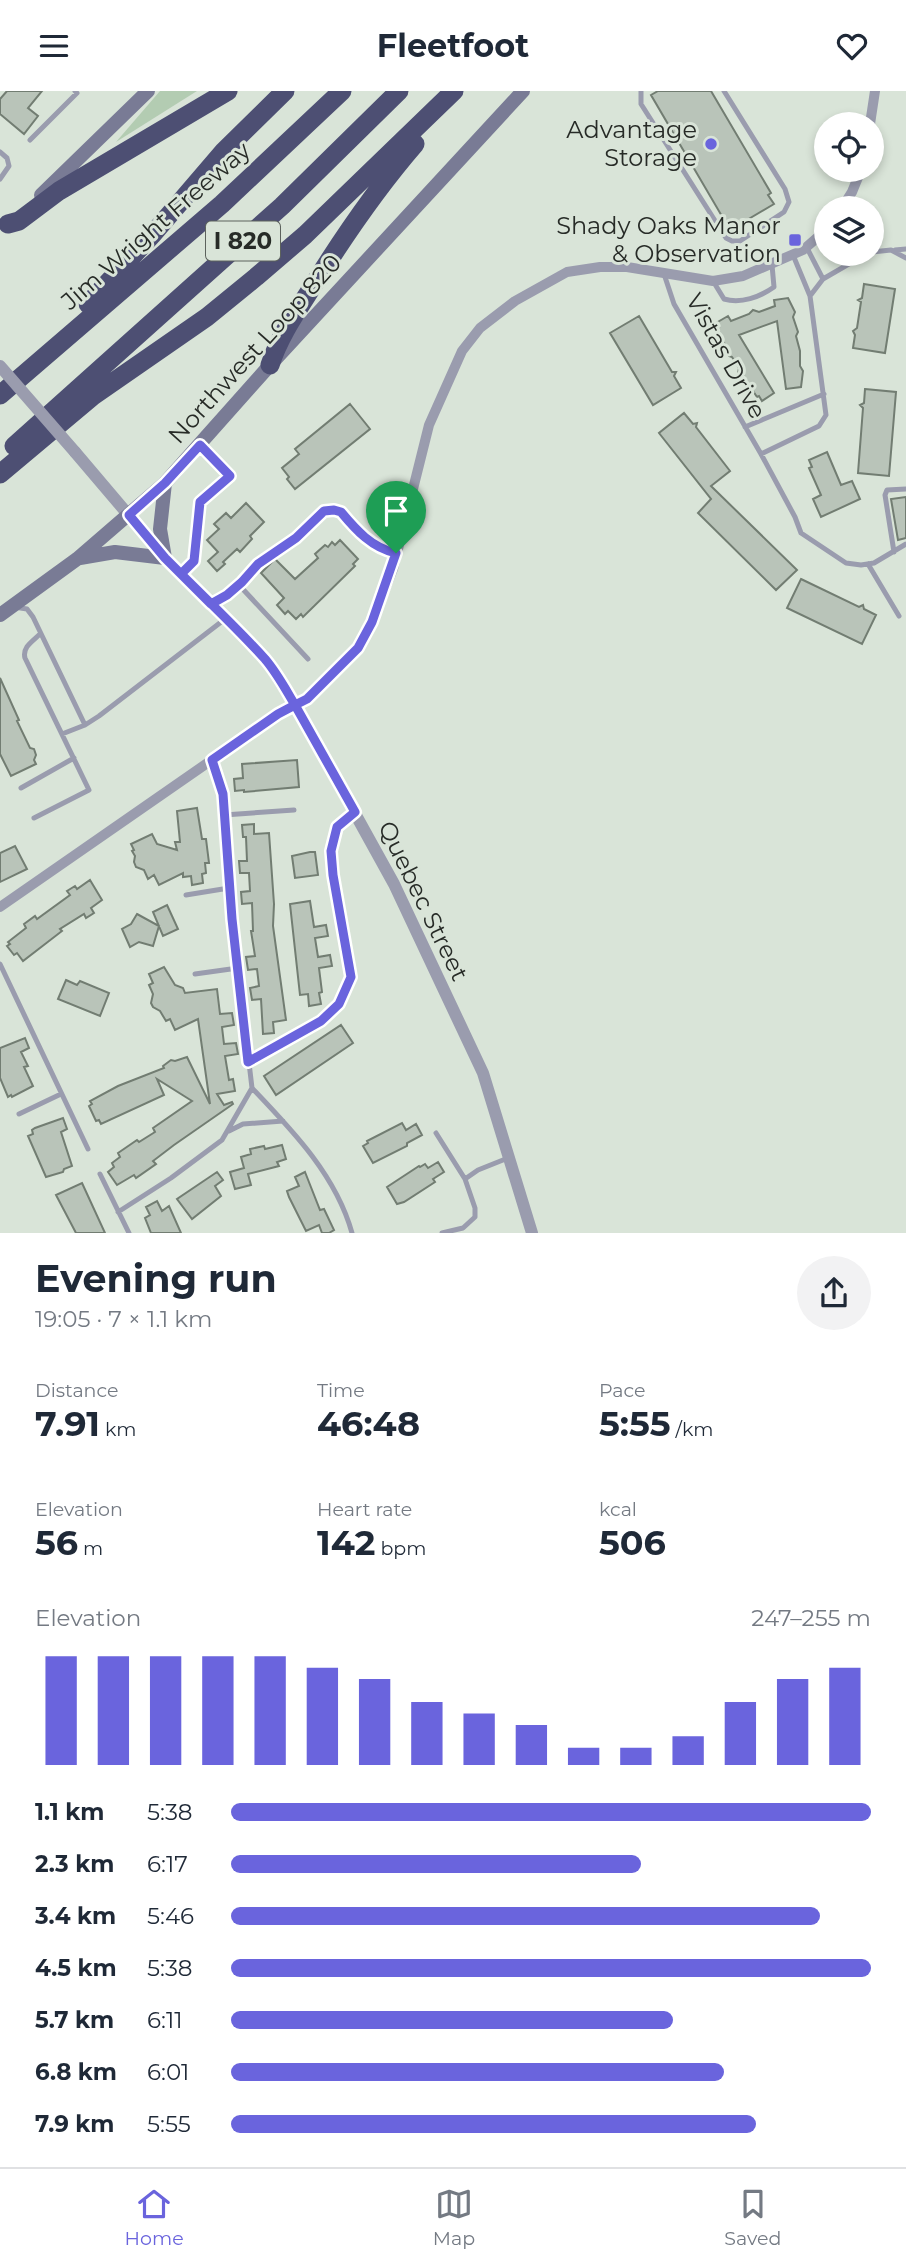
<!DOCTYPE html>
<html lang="en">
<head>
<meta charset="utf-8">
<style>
	body { margin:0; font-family:Montserrat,sans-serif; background:#f2f2f3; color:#1f2937; height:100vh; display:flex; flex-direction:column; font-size:26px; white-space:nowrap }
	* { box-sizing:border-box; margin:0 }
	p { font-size:23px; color:#747a83 }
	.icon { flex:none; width:38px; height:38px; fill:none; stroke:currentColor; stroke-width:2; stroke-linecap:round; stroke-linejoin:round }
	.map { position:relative; height:1142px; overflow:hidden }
	.drawer { display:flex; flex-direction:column; background:#fff; flex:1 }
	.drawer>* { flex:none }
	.tools { position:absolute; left:814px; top:21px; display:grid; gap:14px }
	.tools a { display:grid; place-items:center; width:70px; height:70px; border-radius:50%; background:#fff; box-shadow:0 4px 10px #0003; font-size:35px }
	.pin { position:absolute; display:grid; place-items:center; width:60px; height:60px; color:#fff; margin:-72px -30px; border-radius:50% 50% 50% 0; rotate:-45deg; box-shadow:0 0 7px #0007 }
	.pin .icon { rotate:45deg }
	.round { display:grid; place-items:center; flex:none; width:74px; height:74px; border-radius:37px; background:#f2f2f3 }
	.summary { display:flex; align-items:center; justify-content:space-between; height:119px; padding:0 35px }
	h1 { font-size:38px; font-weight:700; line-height:52px }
	.stats { display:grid; grid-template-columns:repeat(3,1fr); gap:10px; height:119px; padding:7px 35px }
	.stats div { display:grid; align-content:center }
	.stats b { font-size:35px; font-weight:700 }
	.stats small { font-size:19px; font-weight:400 }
	.stats p { font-size:19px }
	.chart { height:196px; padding:14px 35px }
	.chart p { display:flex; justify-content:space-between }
	.chart svg { width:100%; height:126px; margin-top:7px; stroke:#6a64dd; stroke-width:6 }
	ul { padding:0 35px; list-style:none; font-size:23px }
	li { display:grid; grid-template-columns:112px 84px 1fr; align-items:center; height:52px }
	li i { height:18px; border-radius:9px; background:#6a64dd }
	header { display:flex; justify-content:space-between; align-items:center; height:91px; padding:0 35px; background:#fff; font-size:32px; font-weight:700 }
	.menu { display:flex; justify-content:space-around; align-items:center; height:98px; border-top:2px solid #e0e1e3; background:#fff; font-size:19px; color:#747a83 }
	.menu a { display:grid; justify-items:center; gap:4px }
	.menu .on { color:#6a64dd }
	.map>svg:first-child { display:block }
	.green { fill:#b3ccb2 }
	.building { fill:#b9c4b9; stroke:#727d72; stroke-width:2 }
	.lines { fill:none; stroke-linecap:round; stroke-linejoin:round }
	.service { stroke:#9a9cae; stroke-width:5 }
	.minor { stroke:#9a9cae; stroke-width:10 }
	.tertiary { stroke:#9a9cae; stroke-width:12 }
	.secondary { stroke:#797b95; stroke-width:14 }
	.motorway { stroke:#4d4f73; stroke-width:19 }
	.tertiary-bridge { stroke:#9a9cae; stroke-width:12 }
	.route-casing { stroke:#fff; stroke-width:14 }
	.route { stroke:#6a64dd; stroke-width:9 }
	.poi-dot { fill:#6a64dd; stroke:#d9e4d8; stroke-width:2.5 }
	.labels { text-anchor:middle; stroke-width:6; stroke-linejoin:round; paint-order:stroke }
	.shield { fill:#d9e4d8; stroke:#5c625c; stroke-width:2 }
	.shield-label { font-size:23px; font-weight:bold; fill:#272b27 }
	.poi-label { font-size:24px; fill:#272b27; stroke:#d9e4d8; text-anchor:end }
	.street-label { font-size:24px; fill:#272b27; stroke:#d9e4d8 }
</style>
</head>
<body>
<header><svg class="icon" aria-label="menu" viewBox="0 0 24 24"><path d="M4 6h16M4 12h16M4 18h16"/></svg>Fleetfoot<svg class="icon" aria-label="heart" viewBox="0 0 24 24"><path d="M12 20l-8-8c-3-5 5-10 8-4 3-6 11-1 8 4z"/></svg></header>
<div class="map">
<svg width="906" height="1142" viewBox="0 0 906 1142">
	<rect width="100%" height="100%" fill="#d9e4d8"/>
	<path class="green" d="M160,0H197L116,51Z"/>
	<path class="building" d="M7,0H42L28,17L38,25L24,43L0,23V8Z
		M658,0H711L771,102L768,104L774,113L730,139L651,4Z
		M864,193L895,198L885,262L853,257L855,244L853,240L857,237L861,211L858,209L862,207Z
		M788,207L795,221L793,226L798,241L796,245L800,260V275L803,280L801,296L786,298L777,230L739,244L774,302L762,310L759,305L757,306L753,300L749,299V294L743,283H738L739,277L732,266L729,265V260L723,250L718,248L719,244L716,238L719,236L716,232L728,225L731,230L749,223L753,219L759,221L775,215L774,209Z
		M639,225L672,281H676L674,285L681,297L653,314L610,242Z
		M865,298L896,301L889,385L858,382L863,317L860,314L864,312Z
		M350,313L370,338L295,398L287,388L289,386L282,377L299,363L295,358Z
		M684,322L693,333L697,332L696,336L730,380L711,395L797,479L776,499L698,422L711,408L659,342Z
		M827,361L841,394L852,390L860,408L821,426L813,408L821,404L809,377L812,376L809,369Z
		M906,406V447L898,449L891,408Z
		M246,412L264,431L250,445L252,448L240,461L237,458L223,471L225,473L217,480L208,470L218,461L207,449L219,438L214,433L226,422L231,427Z
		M340,449L358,468L353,473L355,475L303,526L301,523L296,528L288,520L285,523L277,514L284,507L261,482L275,468L295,488L318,467L315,463L325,454L328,456L332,451L335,454Z
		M801,488L859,516L863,514L864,518L876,524L862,553L787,517Z
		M0,587L19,629L17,630L30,657L34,658L36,664L34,669L36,673L11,685L0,663Z
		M297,669L299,696L244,701V699L235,700L234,688L243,687L242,673Z
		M197,717L202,748H206L209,772H205L206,782L202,783L203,792L192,794L191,785L183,786V782L159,794L154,784L148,788L144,779L136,776L134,771L135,765L132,760L134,759L131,753L152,743L157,753L177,759L175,751H180L177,720Z
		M254,733V743L269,742L274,813L273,835L286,929L273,931L274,942L263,943L261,908L252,909L250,897L259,895L257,878L248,879L246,866L255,865L251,840H253L252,812L242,813L241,801L250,800L249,782H240L239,770H247L246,746H243L242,734Z
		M15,755L27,778L0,791V762Z
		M310,761H315L318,784L295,787L292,765Z
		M90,789L102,809L91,817L94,822L86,827L84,823L60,838L62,840L23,870L17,862L14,864L7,855L10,853L8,851L26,837L24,833L35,825L37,828L70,804L67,800L75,795L77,798Z
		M310,810L314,836L326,834L328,845L315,847L318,866L330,864L332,875L319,877L322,901L319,902L321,913L309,915L308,903L300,904L290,813Z
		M167,814L178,838L163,845L153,821Z
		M137,823L159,835L153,855L139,851L130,856L122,838L131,833Z
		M164,876L175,894L183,897L185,902L217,898L220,923L232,922L234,934L222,936L224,953L236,952L238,963L225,965L229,989L233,988L235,1000L217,1003L224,1014L232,1011L233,1013L174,1054L153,1070L156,1073L136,1087L134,1084L117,1094L108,1081L114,1076L112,1072L120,1066L118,1062L137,1049L139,1051L155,1041L153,1037L192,1010L157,988L164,1004L101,1033L99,1029L96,1030L89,1015L92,1013L90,1010L118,995L164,977L163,975L171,969L175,970L187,966L210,1013L198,928L175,939L170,928L166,930L160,920L153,916L151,912L153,903L149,894L153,892L149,883Z
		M66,889L77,894L80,890L109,902L100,925L58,908Z
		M341,934L353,952L276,1004L264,985Z
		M25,947L29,957L21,961L28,975L24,976L33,995L12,1006L11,1004L8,1006L0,987V957Z
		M63,1027L67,1038L61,1041L72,1075L64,1078L63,1081L46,1086L28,1045L33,1043L32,1039L35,1037Z
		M402,1032L406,1039L416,1033L422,1044L407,1052V1055L373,1072L363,1055L368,1052L367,1050Z
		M282,1054L286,1068L277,1071L279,1075L248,1083L251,1094L235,1098L230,1081L244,1077L241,1066L251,1063L250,1058L264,1055L265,1058Z
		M438,1071L444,1081L433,1088L435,1091L404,1111L397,1113L387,1096L419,1075L420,1076L425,1073L428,1077Z
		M217,1081L223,1089L215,1095L221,1105L192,1128L177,1108Z
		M305,1081L320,1119L324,1118L334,1139L329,1142H322L319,1134L306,1140L289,1106L287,1100L299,1095L295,1086Z
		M82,1092L105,1142H76L56,1104Z
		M157,1110L162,1120L169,1115L181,1142H151L145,1127L150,1124L146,1116Z"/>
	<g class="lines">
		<path class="service" d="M641,0V13L726,147L732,150H740L784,121L789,111L785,98L724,0
			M30,49L77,2L75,0
			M0,61L7,67L9,75L0,88
			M807,157L823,188
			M895,159L906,158
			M872,161L891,159L906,167
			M664,183L674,213L761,363L795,426L801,442L846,472L861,474L874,472L906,453
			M713,190L724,208C741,213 760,206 774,196L772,174
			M810,205L823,188L866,163
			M745,336L824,303
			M761,363L819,335L826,324L810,205L793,164
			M894,461L885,404L887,399L906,398
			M868,473L899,525
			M182,483L194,470L199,411L230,385L200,354
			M239,494L308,568
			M211,513L227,504L242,491L258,473L296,447L324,420L334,419L341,421C356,439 372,458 396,462
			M14,516L27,518L33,526L85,634L99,625L225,528
			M62,643L85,634
			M21,697L74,667
			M224,724L294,719
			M34,727L89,699L25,567C22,556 33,550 40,543
			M186,804L229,797
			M0,873L88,1058
			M195,883L238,877
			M248,971L321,930L339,913L351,886L333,784L331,760L337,736L353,722
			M252,997C292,1039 336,1084 352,1142
			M19,1023L61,1003
			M229,1040L243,1033L283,1030
			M436,1042L465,1088
			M100,1083L129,1142
			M118,1121L171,1087L222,1049L252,997L232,828L223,703L212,669
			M442,1142L463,1137L475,1126V1117L465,1088L478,1079L508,1067"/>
		<path class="minor" d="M870,33L875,0
			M842,117L852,101L861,79
			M0,816L278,623L307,608L346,571L358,557L372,531L393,478L429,334L462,260L480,237L515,210L567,181L600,176H627L713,190L743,185L803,159L826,139"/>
		<path class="tertiary" d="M75,361L165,467L267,570L295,614L394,793L483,982L532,1142"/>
		<path class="secondary" d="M41,104L148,0
			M80,467L115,461L165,467L160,438L165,392
			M0,524L77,468L165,392L270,274L523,0"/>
		<path class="motorway" d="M8,133L19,130L59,100L228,0
			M88,213L152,144L224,60L285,0
			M270,274C279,246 295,223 311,198C342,148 376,98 415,53
			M0,304L222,113L342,0
			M14,355L282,115L399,0
			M0,383L93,305L207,226L256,186L305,144L454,0"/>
		<path class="tertiary-bridge" d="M0,275L75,361"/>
	</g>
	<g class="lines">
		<g class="route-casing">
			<path id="route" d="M396,462C372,457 356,439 341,421L334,419L324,420L296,447L258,473L242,491L227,504L211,513L165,467L129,424L165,392L200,354L230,385L200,411L194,470L181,483C209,511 239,539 265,568C277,582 286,599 295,614L278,623L212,669L223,703L232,828L248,971L321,930L339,913L351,886L333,784L331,760L337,736L355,721L295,614L307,608L358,557L372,531L396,462"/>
		</g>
		<use href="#route" class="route"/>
	</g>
	<g class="poi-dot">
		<circle cx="711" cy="53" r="7"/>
		<rect x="788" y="142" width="14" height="14" rx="3.5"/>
	</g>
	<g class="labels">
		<rect class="shield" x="206" y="130.5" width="74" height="39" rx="5"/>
		<g class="shield-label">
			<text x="243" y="158">I 820</text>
		</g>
		<g class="poi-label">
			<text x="697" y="47">Advantage<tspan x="697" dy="28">Storage</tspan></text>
			<text x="781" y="143">Shady Oaks Manor<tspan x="781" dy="28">&amp; Observation</tspan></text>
		</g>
		<g class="street-label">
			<text transform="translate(156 135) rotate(-41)" y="8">Jim Wright Freeway</text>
			<text transform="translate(255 258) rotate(-48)" y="8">Northwest Loop 820</text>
			<text transform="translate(726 265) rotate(61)" y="8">Vistas Drive</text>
			<text transform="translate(423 810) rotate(64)" y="8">Quebec Street</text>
		</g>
	</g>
</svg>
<div class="tools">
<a><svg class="icon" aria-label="locate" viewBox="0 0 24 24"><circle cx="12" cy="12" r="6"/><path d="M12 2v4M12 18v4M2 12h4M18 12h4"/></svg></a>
<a><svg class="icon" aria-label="layers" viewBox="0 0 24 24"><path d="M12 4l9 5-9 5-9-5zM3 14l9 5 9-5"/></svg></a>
</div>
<div class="pin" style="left:396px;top:462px;background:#1e9e55"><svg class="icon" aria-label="arrive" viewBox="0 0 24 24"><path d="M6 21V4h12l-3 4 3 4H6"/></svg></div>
</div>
<section class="drawer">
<div class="summary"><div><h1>Evening run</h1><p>19:05 · 7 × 1.1 km</p></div><a class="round"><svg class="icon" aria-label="share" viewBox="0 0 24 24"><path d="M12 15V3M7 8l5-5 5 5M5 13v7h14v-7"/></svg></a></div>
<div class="stats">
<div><p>Distance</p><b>7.91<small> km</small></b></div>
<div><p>Time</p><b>46:48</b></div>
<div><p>Pace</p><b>5:55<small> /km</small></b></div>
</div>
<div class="stats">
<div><p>Elevation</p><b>56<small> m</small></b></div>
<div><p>Heart rate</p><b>142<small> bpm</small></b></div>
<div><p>kcal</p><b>506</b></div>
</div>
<div class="chart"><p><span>Elevation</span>247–255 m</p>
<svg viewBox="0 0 160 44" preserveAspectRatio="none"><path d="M5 44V6M15 44V6M25 44V6M35 44V6M45 44V6M55 44V10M65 44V14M75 44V22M85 44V26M95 44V30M105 44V38M115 44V38M125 44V34M135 44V22M145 44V14M155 44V10"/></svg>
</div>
<ul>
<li><b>1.1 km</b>5:38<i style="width:100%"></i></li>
<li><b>2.3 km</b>6:17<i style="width:64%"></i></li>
<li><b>3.4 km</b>5:46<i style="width:92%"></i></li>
<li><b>4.5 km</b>5:38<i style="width:100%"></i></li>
<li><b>5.7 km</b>6:11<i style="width:69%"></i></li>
<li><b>6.8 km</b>6:01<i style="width:77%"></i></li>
<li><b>7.9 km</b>5:55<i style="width:82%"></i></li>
</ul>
</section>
<nav class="menu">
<a class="on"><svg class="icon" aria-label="home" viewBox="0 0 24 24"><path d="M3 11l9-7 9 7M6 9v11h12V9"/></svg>Home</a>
<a><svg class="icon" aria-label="map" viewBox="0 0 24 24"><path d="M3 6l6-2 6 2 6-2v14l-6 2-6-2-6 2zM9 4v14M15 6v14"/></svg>Map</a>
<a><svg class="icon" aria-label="saved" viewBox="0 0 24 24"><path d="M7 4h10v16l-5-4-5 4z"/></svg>Saved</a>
</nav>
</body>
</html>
